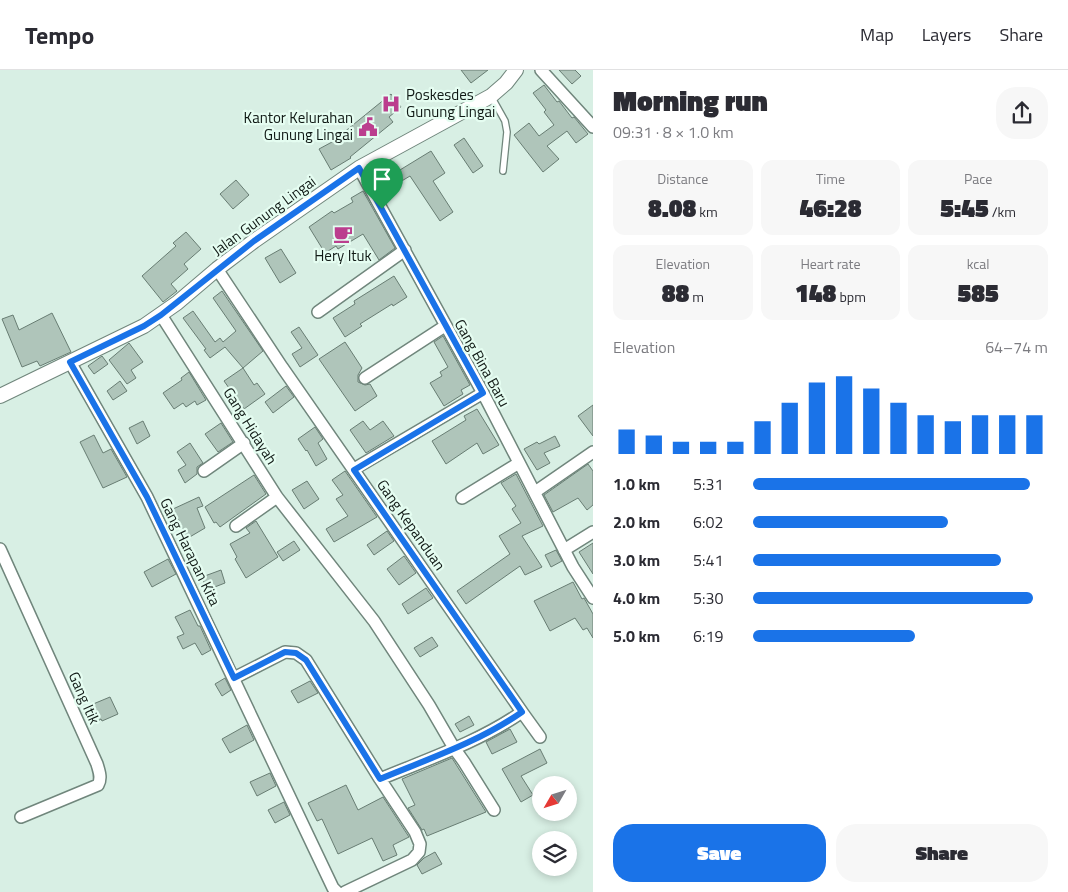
<!DOCTYPE html>
<html lang="en">
<head>
<meta charset="utf-8">
<style>
	body { margin:0; font-family:"Titillium Web",sans-serif; background:#f7f7f7; color:#2b2b33; height:100vh; display:flex; flex-direction:column; font-size:19px; white-space:nowrap }
	* { box-sizing:border-box; margin:0 }
	p { font-size:16px; color:#7c7c81 }
	.icon { flex:none; width:28px; height:28px; fill:none; stroke:currentColor; stroke-width:2; stroke-linecap:round; stroke-linejoin:round }
	.map { position:relative; flex:1; overflow:hidden }
	.panel { display:flex; flex-direction:column; background:#fff; width:475px }
	.panel>* { flex:none }
	.needle { width:32px; rotate:231deg }
	.controls { position:absolute; left:532px; top:706px; display:grid; gap:10px }
	.controls a { display:grid; place-items:center; width:45px; height:45px; border-radius:50%; background:#fff; box-shadow:0 2px 8px #0003; font-size:25px }
	.pin { position:absolute; display:grid; place-items:center; width:42px; height:42px; color:#fff; margin:-51px -21px; border-radius:50% 50% 50% 0; rotate:-45deg; box-shadow:0 0 5px #0007 }
	.pin .icon { rotate:45deg }
	.round { display:grid; place-items:center; flex:none; width:52px; height:52px; border-radius:20px; background:#f7f7f7 }
	.head { display:flex; align-items:center; justify-content:space-between; height:85px; padding:0 20px }
	h1 { font-size:28px; font-weight:800; line-height:38px }
	.figures { display:grid; grid-template-columns:repeat(3,1fr); gap:8px; height:85px; padding:5px 20px }
	.figures div { display:grid; align-content:center; border-radius:12px; background:#f7f7f7; text-align:center }
	.figures b { font-size:25px; font-weight:800 }
	.figures small { font-size:14px; font-weight:400 }
	.figures p { font-size:14px }
	.chart { height:140px; padding:10px 20px }
	.chart p { display:flex; justify-content:space-between }
	.chart svg { width:100%; height:90px; margin-top:5px; stroke:#1a73e8; stroke-width:6 }
	.cta { display:flex; gap:10px; margin-top:auto; padding:10px 20px }
	.cta a { flex:1; height:58px; border-radius:20px; background:#1a73e8; color:#fff; font-size:20px; font-weight:800; line-height:58px; text-align:center }
	.cta a+a { background:#f7f7f7; color:#2b2b33 }
	ul { padding:0 20px; list-style:none; font-size:16px }
	li { display:grid; grid-template-columns:80px 60px 1fr; align-items:center; height:38px }
	li i { height:12px; border-radius:6px; background:#1a73e8 }
	header { display:flex; align-items:center; gap:30px; box-sizing:border-box; height:70px; padding:0 25px; background:#fff; border-bottom:1px solid #e1e1e2 }
	header strong { font-size:24px }
	nav { display:flex; gap:28px; margin-inline-start:auto; font-size:18px }
	main { display:flex; flex:1; min-height:0 }
	.map>svg:first-child { display:block }
	.building { fill:#afc5ba; stroke:#687d73 }
	.lines { fill:none; stroke-linecap:round; stroke-linejoin:round }
	.service-casing { stroke:#70867c; stroke-width:8 }
	.minor-casing { stroke:#70867c; stroke-width:14 }
	.tertiary-casing { stroke:#70867c; stroke-width:16 }
	.service { stroke:#fff; stroke-width:5.5 }
	.minor { stroke:#fff; stroke-width:11 }
	.tertiary { stroke:#fff; stroke-width:14 }
	.route-casing { stroke:#fff; stroke-width:10 }
	.route { stroke:#1a73e8; stroke-width:6 }
	.labels { text-anchor:middle; stroke-width:4.5; stroke-linejoin:round; paint-order:stroke }
	.poi-label { font-size:15px; fill:#101915; stroke:#e5fdf1; text-anchor:start }
	.street-label { font-size:15px; fill:#101915; stroke:#e5fdf1 }
</style>
</head>
<body>
<header>
<strong>Tempo</strong>
<nav><a>Map</a><a>Layers</a><a>Share</a></nav>
</header>
<main>
<div class="map">
<svg width="593" height="822" viewBox="0 0 593 822">
	<rect width="100%" height="100%" fill="#d8efe4"/>
	<path class="building" d="M461,0H488L471,13Z
		M559,0H575L581,6L572,14Z
		M544,15L557,32L559,31L572,48L574,47L588,64L576,73L567,61L547,76L559,89L543,102L514,65L529,53L539,66L554,55L544,42L546,40L533,23Z
		M391,24L401,37L389,47L393,52L350,87L351,88L331,100L319,79L345,65L343,63Z
		M464,68L483,96L473,103L454,75Z
		M431,81L445,103L433,111L453,142L440,151L410,106L390,118L383,107L394,101L395,103Z
		M236,110L249,125L233,139L220,124Z
		M363,121L395,178L379,190L363,164L338,179L336,176L325,183L309,157L332,141L334,143L353,132L351,128Z
		M186,162L201,179L184,194L188,199L171,214L177,221L163,232L142,206L176,176L173,173Z
		M281,179L296,203L280,213L265,188Z
		M394,206L407,227L393,236L392,234L360,254L362,256L345,267L333,248L355,234L354,231Z
		M222,221L263,281L243,298L225,277L210,288L204,280L206,279L183,248L193,241L215,272L220,268L223,272L236,261L213,228Z
		M52,243L71,282L40,296L37,291L22,297L2,249L13,245L19,260Z
		M299,257L318,285L300,297L292,284L302,278L291,262Z
		M443,266L470,315L461,320L463,324L444,336L430,313L442,306L440,302L448,297L434,272Z
		M345,272L362,298L358,305V312L365,315L370,314L377,326L355,341L319,289Z
		M129,273L143,292L131,300L136,308L127,314L109,290Z
		M102,286L108,294L94,304L88,296Z
		M243,298L254,315L257,313L265,324L244,339L224,311Z
		M189,302L206,330L197,335L195,331L186,337L183,333L174,339L163,323L182,310L181,308Z
		M120,311L127,321L113,330L107,321Z
		M286,316L294,327L273,343L265,332Z
		M593,335V366L578,346Z
		M477,339L499,375L483,384L477,373L446,394L432,371L466,350L464,346Z
		M143,351L150,366L137,374L129,358Z
		M363,351L370,360L383,351L394,366L366,383L350,360Z
		M221,353L233,372L218,382L205,364Z
		M315,357L323,369L318,373L327,389L316,396L307,380L306,381L298,369Z
		M94,365L103,383L111,379L127,407L103,418L80,372Z
		M555,366L560,376L544,383L550,393L537,400L524,379L537,372L539,374Z
		M190,373L203,393L197,397V404L185,413L178,400L186,395L177,382Z
		M588,394L593,401V435L587,440L578,428L553,442L544,425Z
		M345,401L377,447L334,472L326,459L348,446L336,429L343,425L332,410Z
		M516,404L543,456L522,466L542,497L525,505L520,496L466,534L457,521L510,484L499,466L521,453L512,439L516,436L501,413Z
		M254,405L266,424L220,457L216,452L214,453L205,437Z
		M307,411L319,429L304,439L292,420Z
		M199,427L203,436L197,438L205,458L188,468L173,439Z
		M256,451L278,487L246,508L235,489L237,487L230,474L250,463L246,458Z
		M387,461L394,471L374,485L367,475Z
		M294,471L300,480L283,491L277,482Z
		M593,473V504L579,482Z
		M556,480L562,491L551,497L545,485Z
		M404,486L416,503L399,515L387,499Z
		M168,489L176,504L152,517L144,502Z
		M221,500L225,513L207,520L202,507Z
		M573,512L582,529L584,528L593,544V568L587,558L583,560L575,548L550,561L534,531Z
		M426,518L433,528L408,544L402,534Z
		M190,540L198,556H200L211,580L202,585L195,573L183,579L177,567L184,564L175,547Z
		M432,567L438,576L420,587L414,578Z
		M225,608L231,620L222,626L215,614Z
		M310,611L318,623L298,633L291,621Z
		M110,627L118,644L102,651L101,649L95,653L86,637Z
		M469,646L474,655L460,662L455,654Z
		M247,655L254,670L230,683L222,669Z
		M510,659L517,672L492,684L486,672Z
		M540,679L547,693L521,706L533,725L521,732L502,699Z
		M452,688L486,742L427,766L424,759L422,760L408,738L415,735L402,709Z
		M270,703L276,716L257,726L250,712Z
		M346,715L358,740L383,727L409,767L393,775L397,785L383,791L372,768L338,784L322,749L317,751L308,733Z
		M284,732L290,745L275,753L268,740Z
		M435,782L442,794L422,804L417,795L424,788Z"/>
	<g class="lines">
		<g class="service-casing">
			<path id="service" d="M491,26L505,51L507,62L503,101"/>
		</g>
		<g class="minor-casing">
			<path id="minor" d="M541,0L593,57
				M359,98L483,323L573,497L593,528
				M217,199L282,297L522,642C479,672 428,689 380,709
				M318,242L405,180
				M161,245L277,427L374,551L429,635L454,678L464,692L494,740
				M70,292L147,427L333,818L337,822
				M365,308L445,256
				M354,399L483,323
				M204,401L244,373
				M535,422L593,382
				M462,428L519,393
				M236,456L277,427
				M0,479L97,694C99,701 102,708 98,715L21,747
				M564,480L593,462
				M234,608L285,582L296,583L306,590L380,709L415,762L420,774L419,782L412,790L345,822
				M522,642L540,667"/>
		</g>
		<g class="tertiary-casing">
			<path id="tertiary" d="M0,326L144,256L177,233L217,199L254,171L359,98L491,26L506,13L516,0"/>
		</g>
		<use href="#service" class="service"/>
		<use href="#minor" class="minor"/>
		<use href="#tertiary" class="tertiary"/>
	</g>
	<g class="lines">
		<g class="route-casing">
			<path id="route" d="M359,98L483,323L354,400L522,642C479,672 428,689 380,709L306,590L296,583L285,582L234,608L147,427L70,292L144,256L161,245L254,171Z"/>
		</g>
		<use href="#route" class="route"/>
	</g>
	<defs>
		<g id="hospital-bare" transform="scale(1.5)"><path d="M-5-5h3v3.5h4V-5h3V5h-3V1.5h-4V5h-3Z" fill="#bb3e8e" stroke="#e5fdf1" stroke-width="2.5" paint-order="stroke"/></g>
		<g id="civic-bare" transform="scale(1.5)"><path d="M-.6-6.5H3V-4.5H.6V-3L4-1V1h2V6H-6V1h2V-1L-.6-3ZM-1.2 2.5V6h2.4V2.5Z" fill="#bb3e8e" stroke="#e5fdf1" stroke-width="2.5" paint-order="stroke"/></g>
		<g id="cafe-bare" transform="scale(1.5)"><path d="M-5.5-4.5H6V0H3Q3 3.5 0 3.5H-2.5Q-5.5 3.5-5.5 0ZM3-3.2v2h1.7v-2ZM-6 4.5H4V6H-6Z" fill="#bb3e8e" stroke="#e5fdf1" stroke-width="2.5" paint-order="stroke"/></g>
	</defs>
	<g fill-rule="evenodd">
		<use href="#hospital-bare" x="391" y="34"/>
		<use href="#civic-bare" x="368" y="57"/>
		<use href="#cafe-bare" x="343" y="164"/>
	</g>
	<g class="labels">
		<g class="poi-label">
			<text x="406" y="30">Poskesdes<tspan x="406" dy="17">Gunung Lingai</tspan></text>
			<text x="353" y="53" text-anchor="end">Kantor Kelurahan<tspan x="353" dy="17">Gunung Lingai</tspan></text>
			<text x="343" y="191" text-anchor="middle">Hery Ituk</text>
		</g>
		<g class="street-label">
			<text transform="translate(264 146) rotate(-36)" y="5">Jalan Gunung Lingai</text>
			<text transform="translate(482 293) rotate(61)" y="5">Gang Bina Baru</text>
			<text transform="translate(250 356) rotate(58)" y="5">Gang Hidayah</text>
			<text transform="translate(411 455) rotate(55)" y="5">Gang Kepanduan</text>
			<text transform="translate(190 482) rotate(64)" y="5">Gang Harapan Kita</text>
			<text transform="translate(84 628) rotate(66)" y="5">Gang Itik</text>
		</g>
	</g>
</svg>
<div class="controls">
<a><svg class="needle" viewBox="-14 -14 28 28"><path d="M0-13l5 13h-10z" fill="#e53935"/><path d="M0 13l5-13h-10z" fill="#7c7c81"/></svg></a>
<a><svg class="icon" aria-label="layers" viewBox="0 0 24 24"><path d="M12 4l9 5-9 5-9-5zM3 14l9 5 9-5"/></svg></a>
</div>
<div class="pin" style="left:382px;top:139px;background:#1e9e55"><svg class="icon" aria-label="arrive" viewBox="0 0 24 24"><path d="M6 21V4h12l-3 4 3 4H6"/></svg></div>
</div>
<section class="panel">
<div class="head"><div><h1>Morning run</h1><p>09:31 · 8 × 1.0 km</p></div><a class="round"><svg class="icon" aria-label="share" viewBox="0 0 24 24"><path d="M12 15V3M7 8l5-5 5 5M5 13v7h14v-7"/></svg></a></div>
<div class="figures">
<div><p>Distance</p><b>8.08<small> km</small></b></div>
<div><p>Time</p><b>46:28</b></div>
<div><p>Pace</p><b>5:45<small> /km</small></b></div>
</div>
<div class="figures">
<div><p>Elevation</p><b>88<small> m</small></b></div>
<div><p>Heart rate</p><b>148<small> bpm</small></b></div>
<div><p>kcal</p><b>585</b></div>
</div>
<div class="chart"><p><span>Elevation</span>64–74 m</p>
<svg viewBox="0 0 160 44" preserveAspectRatio="none"><path d="M5 44V32M15 44V35M25 44V38M35 44V38M45 44V38M55 44V28M65 44V19M75 44V9M85 44V6M95 44V12M105 44V19M115 44V25M125 44V28M135 44V25M145 44V25M155 44V25"/></svg>
</div>
<ul>
<li><b>1.0 km</b>5:31<i style="width:94%"></i></li>
<li><b>2.0 km</b>6:02<i style="width:66%"></i></li>
<li><b>3.0 km</b>5:41<i style="width:84%"></i></li>
<li><b>4.0 km</b>5:30<i style="width:95%"></i></li>
<li><b>5.0 km</b>6:19<i style="width:55%"></i></li>
</ul>
<div class="cta"><a>Save</a><a>Share</a></div>
</section>
</main>
</body>
</html>
